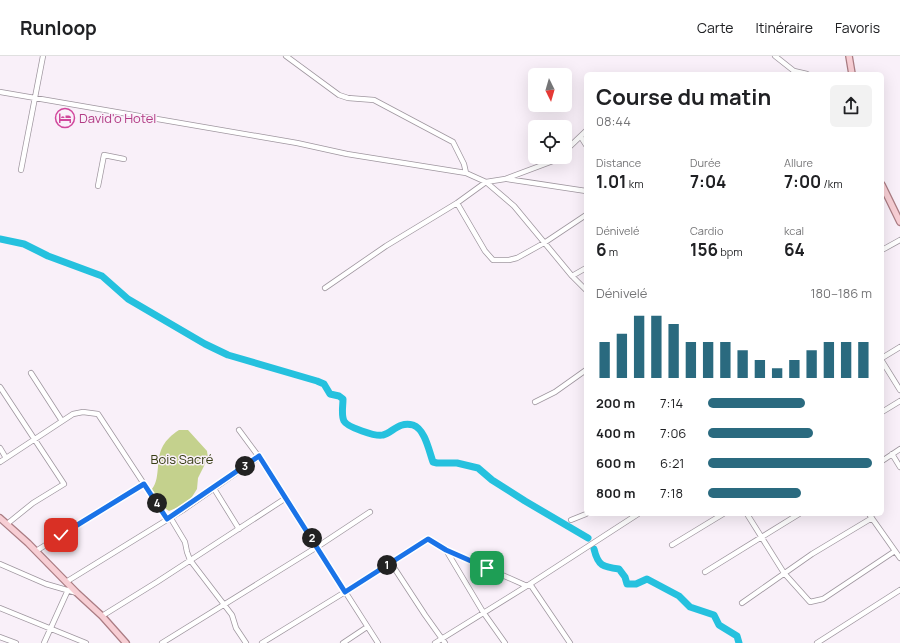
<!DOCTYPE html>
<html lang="fr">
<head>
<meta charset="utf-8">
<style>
	body { margin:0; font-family:Manrope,sans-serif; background:#f2f2f2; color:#202124; height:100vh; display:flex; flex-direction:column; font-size:15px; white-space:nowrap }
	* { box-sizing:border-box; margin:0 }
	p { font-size:13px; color:#757577 }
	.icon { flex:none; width:22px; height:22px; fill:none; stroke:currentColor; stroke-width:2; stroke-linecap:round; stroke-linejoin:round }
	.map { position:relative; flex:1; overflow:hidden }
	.side { position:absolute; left:584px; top:16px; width:300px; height:444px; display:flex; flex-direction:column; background:#fff; border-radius:6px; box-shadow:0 4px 16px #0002 }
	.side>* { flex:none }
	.needle { width:26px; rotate:175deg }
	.buttons { position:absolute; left:528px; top:12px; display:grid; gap:8px }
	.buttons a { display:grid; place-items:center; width:44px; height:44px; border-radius:6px; background:#fff; box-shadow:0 4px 16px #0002; font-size:20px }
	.pin { position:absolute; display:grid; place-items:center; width:34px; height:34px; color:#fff; margin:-17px; border-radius:8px; box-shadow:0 2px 6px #0006 }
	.km { position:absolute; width:20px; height:20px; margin:-10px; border-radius:50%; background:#222; color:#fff; font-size:11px; line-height:20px; text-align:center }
	.round { display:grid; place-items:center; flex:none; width:42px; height:42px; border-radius:6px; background:#f2f2f2 }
	.headline { display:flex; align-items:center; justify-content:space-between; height:68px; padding:0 12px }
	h1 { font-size:22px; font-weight:700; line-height:30px }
	.stats { display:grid; grid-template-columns:repeat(3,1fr); gap:6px; height:68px; padding:4px 12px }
	.stats div { display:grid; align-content:center }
	.stats b { font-size:17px; font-weight:700 }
	.stats small { font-size:11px; font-weight:400 }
	.stats p { font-size:11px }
	.chart { height:112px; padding:8px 12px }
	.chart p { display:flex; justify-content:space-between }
	.chart svg { width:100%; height:72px; margin-top:4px; stroke:#2a6a7f; stroke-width:6 }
	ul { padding:0 12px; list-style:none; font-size:13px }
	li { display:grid; grid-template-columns:64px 48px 1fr; align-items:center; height:30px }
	li i { height:10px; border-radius:5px; background:#2a6a7f }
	header { display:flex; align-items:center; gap:24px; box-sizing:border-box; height:56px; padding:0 20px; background:#fff; border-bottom:1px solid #e0e0e0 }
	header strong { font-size:19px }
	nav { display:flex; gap:22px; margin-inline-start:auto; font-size:14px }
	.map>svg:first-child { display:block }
	.green { fill:#c4d18d }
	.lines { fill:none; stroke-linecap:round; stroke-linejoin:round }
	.river { stroke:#25c1de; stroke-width:7 }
	.minor-casing { stroke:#9f969f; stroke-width:6 }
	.major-casing { stroke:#aa7c83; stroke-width:8 }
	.minor { stroke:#fff; stroke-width:4.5 }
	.major { stroke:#f7ced4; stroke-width:5.5 }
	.route-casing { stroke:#fff; stroke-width:8 }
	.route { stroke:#1a73e8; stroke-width:5 }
	.labels { text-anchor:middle; stroke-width:3; stroke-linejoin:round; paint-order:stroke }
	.hotel-label { font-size:13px; fill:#b23c85; stroke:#f9f0f9; text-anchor:start }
	.park-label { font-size:13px; fill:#373d14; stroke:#f9f0f9 }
</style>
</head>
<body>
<header>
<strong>Runloop</strong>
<nav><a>Carte</a><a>Itinéraire</a><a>Favoris</a></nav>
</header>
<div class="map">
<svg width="900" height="587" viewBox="0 0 900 587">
	<rect width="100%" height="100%" fill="#f9f0f9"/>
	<path class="green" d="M179,374H188L207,395L208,402L198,422L197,433L190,444L181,450L169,455C161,450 154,442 152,433C157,426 157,420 158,411C159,393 164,384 179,374Z"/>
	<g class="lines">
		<path class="river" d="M0,183L24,188L48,200L102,220L128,243L205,288L228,299L317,325L324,328L330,338L339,340L343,343C343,350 341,359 344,365C347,371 376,381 383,379C392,377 399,365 413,369C425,373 429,395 433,406L437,407H457L478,412L492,424L525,445L588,482
			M594,493C598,510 603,511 619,513L625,521L627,528H636L647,523L679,540L690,551L714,559L719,569L737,580L739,587"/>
		<g class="minor-casing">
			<path id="minor" d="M286,0L339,39L348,42L374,44L453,86L464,108L466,117
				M775,0L794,15L807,18
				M0,36L297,87L347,98L466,117L486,126L514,150L572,220L586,234
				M581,81L586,89
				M565,95L586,75
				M21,114L43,0
				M507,123L586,135
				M98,130L104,99L124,103
				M457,147L485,195L493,204H509L517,202L544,187L586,159
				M882,194L900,184
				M572,220L586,212
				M325,232L386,190L457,147L486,126L505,123L553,105L558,101
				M882,302L900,291
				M882,305L900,334
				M31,317L62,365
				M0,331L64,428L33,447L7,468
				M535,346L555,336L586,314
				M882,356L900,345
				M239,374L259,401L378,587
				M0,392L6,402
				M892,398L900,411
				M882,405L900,393
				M0,406L73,358L83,356L98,358L167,463
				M213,431L239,473
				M747,458L784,517L810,546L823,543L895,495
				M869,458L900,502
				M170,461L185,486L187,496L190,504L232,559L236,572L246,587
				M571,464L586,458
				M672,489L723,458
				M446,494L483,556L505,587
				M36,495L144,428
				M391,507L425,559L445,587
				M0,508L46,528L77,537
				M705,516L799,458
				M66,526L183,454L259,401
				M530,528L570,587
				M742,547L812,498L872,462
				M0,552L86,587
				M102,560L157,526L286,442
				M0,581L16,587
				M44,587L68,534
				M162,587L317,491L370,456
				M262,587L345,536L428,483L446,494L527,530
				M343,587L367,571
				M435,587L530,528L638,458
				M817,587L900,534"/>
		</g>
		<g class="major-casing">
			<path id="major" d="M849,0L852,18
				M882,129L900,166
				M0,462L28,487L77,537L102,560L126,587"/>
		</g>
		<use href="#minor" class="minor"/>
		<use href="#major" class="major"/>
	</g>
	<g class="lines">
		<g class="route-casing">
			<path id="route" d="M61,479L144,428L167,463L259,400L345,536L428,483L446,494L487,512"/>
		</g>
		<use href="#route" class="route"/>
	</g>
	<defs>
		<g id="hotel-ring" transform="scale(1)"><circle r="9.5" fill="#f9f0f9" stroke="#d1479c" stroke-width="1.5"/><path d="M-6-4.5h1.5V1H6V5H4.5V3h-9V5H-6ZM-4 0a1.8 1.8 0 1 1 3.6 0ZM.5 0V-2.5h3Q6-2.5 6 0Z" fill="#d1479c"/></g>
	</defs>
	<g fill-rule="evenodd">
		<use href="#hotel-ring" x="65" y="62"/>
	</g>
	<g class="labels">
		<g class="hotel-label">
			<text x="79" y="67">David'o Hotel</text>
		</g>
		<g class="park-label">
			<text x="182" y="408">Bois Sacré</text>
		</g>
	</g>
</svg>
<div class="buttons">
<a><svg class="needle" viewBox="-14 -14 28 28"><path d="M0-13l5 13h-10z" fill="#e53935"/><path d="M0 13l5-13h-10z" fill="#757577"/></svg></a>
<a><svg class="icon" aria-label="locate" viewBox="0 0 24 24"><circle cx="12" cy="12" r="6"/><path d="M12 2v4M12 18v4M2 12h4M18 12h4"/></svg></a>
</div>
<div class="pin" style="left:487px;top:512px;background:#1e9e55"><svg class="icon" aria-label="arrive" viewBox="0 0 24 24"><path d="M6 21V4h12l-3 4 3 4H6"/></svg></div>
<div class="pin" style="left:61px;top:479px;background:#d93025"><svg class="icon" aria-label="check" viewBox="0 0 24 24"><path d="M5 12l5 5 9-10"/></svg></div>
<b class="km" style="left:387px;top:509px">1</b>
<b class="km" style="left:312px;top:482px">2</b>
<b class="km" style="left:245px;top:410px">3</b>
<b class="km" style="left:157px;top:447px">4</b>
<section class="side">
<div class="headline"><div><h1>Course du matin</h1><p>08:44</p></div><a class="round"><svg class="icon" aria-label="share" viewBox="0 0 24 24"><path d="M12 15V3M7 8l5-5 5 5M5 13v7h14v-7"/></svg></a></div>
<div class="stats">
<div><p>Distance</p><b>1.01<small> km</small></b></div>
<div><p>Durée</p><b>7:04</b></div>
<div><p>Allure</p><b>7:00<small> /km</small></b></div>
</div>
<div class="stats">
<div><p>Dénivelé</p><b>6<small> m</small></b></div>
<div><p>Cardio</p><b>156<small> bpm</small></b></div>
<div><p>kcal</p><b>64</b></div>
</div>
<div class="chart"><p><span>Dénivelé</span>180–186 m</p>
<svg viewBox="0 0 160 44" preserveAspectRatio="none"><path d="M5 44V22M15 44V17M25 44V6M35 44V6M45 44V11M55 44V22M65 44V22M75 44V22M85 44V27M95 44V33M105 44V38M115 44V33M125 44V27M135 44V22M145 44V22M155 44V22"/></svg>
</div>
<ul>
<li><b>200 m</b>7:14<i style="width:59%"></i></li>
<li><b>400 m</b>7:06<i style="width:64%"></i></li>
<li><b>600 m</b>6:21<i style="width:100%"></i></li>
<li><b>800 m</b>7:18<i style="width:57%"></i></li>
</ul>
</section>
</div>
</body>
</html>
